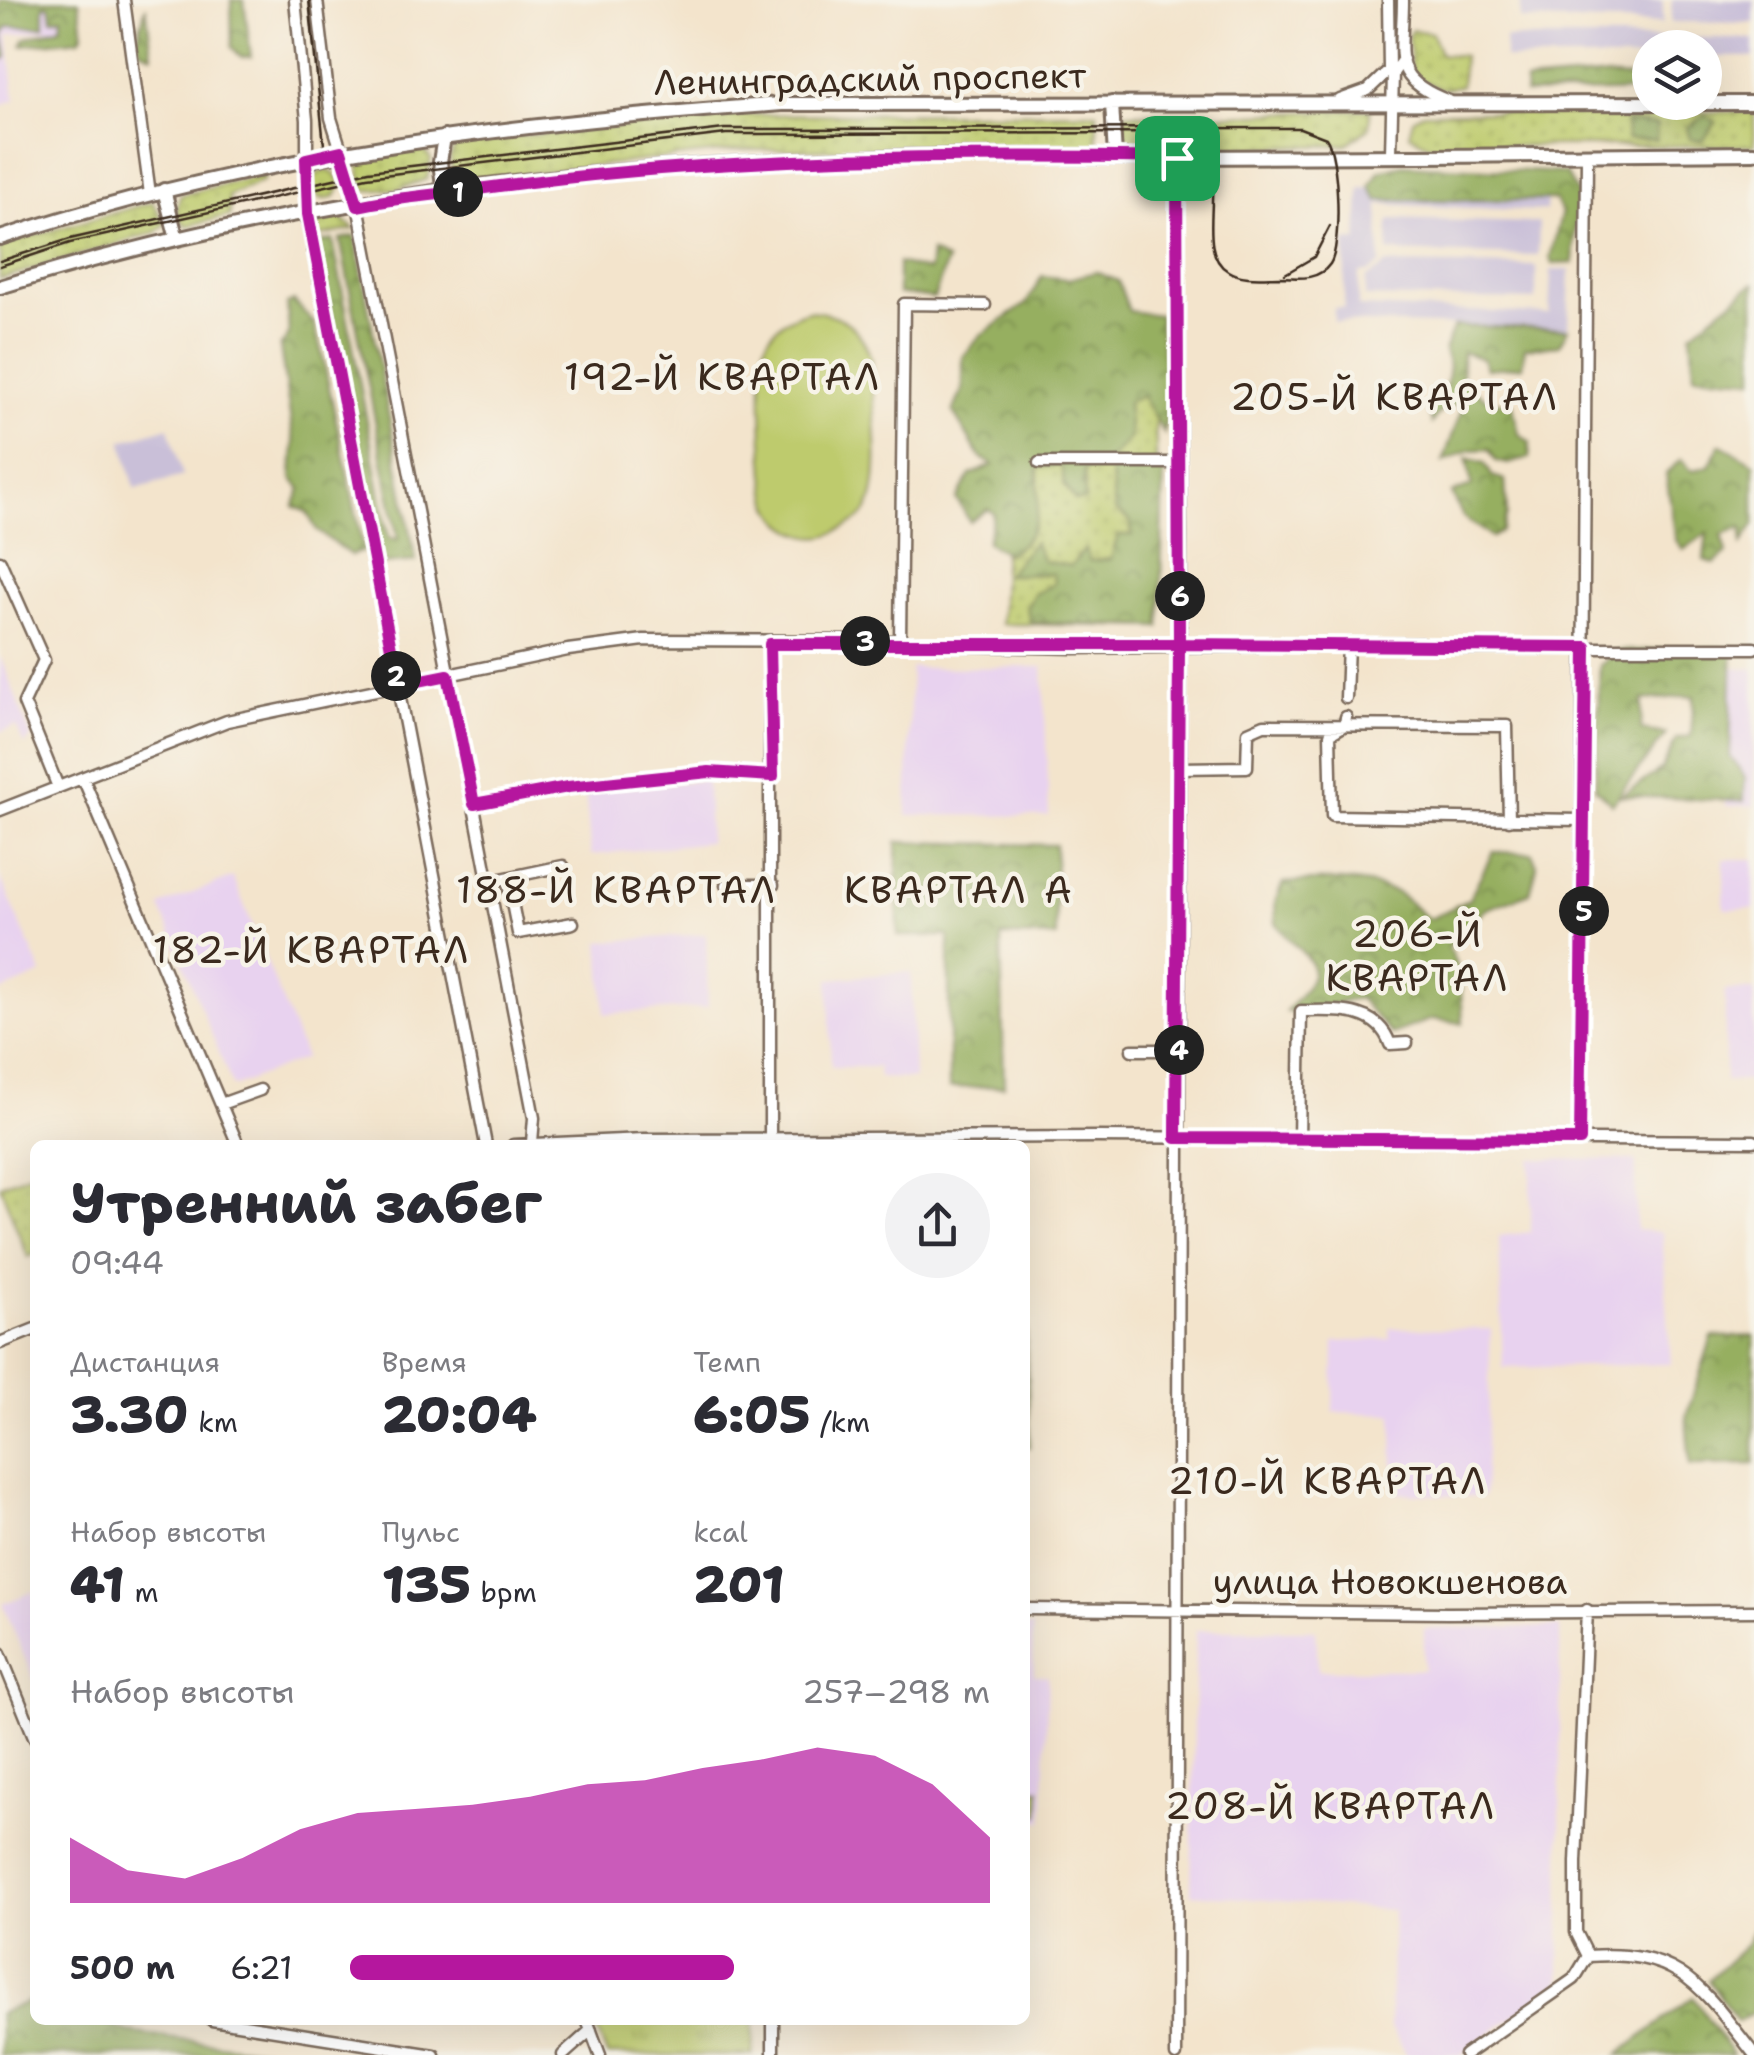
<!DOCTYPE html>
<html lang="ru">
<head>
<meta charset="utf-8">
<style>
	body { margin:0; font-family:"Shantell Sans",sans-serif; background:#f2f2f3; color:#2b2b33; height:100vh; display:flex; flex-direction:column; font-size:38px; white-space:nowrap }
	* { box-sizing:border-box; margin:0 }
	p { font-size:32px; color:#7c7c81 }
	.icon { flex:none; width:55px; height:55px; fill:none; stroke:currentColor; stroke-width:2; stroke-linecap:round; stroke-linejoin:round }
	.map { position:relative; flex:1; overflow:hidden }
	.side { position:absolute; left:30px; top:1140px; width:1000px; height:885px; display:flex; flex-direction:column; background:#fff; border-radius:15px; box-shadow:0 10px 40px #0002 }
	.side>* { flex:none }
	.fabs { position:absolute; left:1632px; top:30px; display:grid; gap:20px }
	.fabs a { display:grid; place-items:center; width:90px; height:90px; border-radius:50%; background:#fff; box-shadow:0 10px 40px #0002; font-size:50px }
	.pin { position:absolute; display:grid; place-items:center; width:85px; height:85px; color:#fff; margin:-42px; border-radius:20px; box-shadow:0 5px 15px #0006 }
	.km { position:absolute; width:50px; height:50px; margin:-25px; border-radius:50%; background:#222; color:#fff; font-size:28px; line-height:50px; text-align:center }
	.round { display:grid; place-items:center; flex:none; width:105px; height:105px; border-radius:52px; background:#f2f2f3 }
	.overview { display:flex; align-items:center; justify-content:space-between; height:170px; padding:0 40px }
	h1 { font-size:55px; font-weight:800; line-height:75px }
	.metrics { display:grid; grid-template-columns:repeat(3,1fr); gap:15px; height:170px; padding:10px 40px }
	.metrics div { display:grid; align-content:center }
	.metrics b { font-size:50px; font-weight:800 }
	.metrics small { font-size:28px; font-weight:400 }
	.metrics p { font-size:28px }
	.chart { height:280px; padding:20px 40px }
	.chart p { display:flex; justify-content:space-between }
	.chart svg { width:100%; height:180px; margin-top:10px; fill:#b5179e; opacity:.7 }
	ul { padding:0 40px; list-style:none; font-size:32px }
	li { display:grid; grid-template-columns:160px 120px 1fr; align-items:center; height:75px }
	li i { height:25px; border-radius:12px; background:#b5179e }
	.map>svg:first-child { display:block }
	.built { fill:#e8d2ef }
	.industrial { fill:#c9bfd8 }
	.grass { fill:url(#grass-dots); stroke:#7c7a46; stroke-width:2.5 }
	.forest { fill:url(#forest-crowns); stroke:#686c3f; stroke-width:2.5 }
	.park { fill:url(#park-tufts); stroke:#7c7a46; stroke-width:2.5 }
	.pitch { fill:#becb6d; stroke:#7c7a46; stroke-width:2.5 }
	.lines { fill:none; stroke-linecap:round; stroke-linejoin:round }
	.minor-casing { stroke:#7b6b5b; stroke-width:15 }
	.major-casing { stroke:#7b6b5b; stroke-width:18 }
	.minor { stroke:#fff; stroke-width:10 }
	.major { stroke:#fff; stroke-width:12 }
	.tram { stroke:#3b2a1e; stroke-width:2.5 }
	.route-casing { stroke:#fff; stroke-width:20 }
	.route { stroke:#b5179e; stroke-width:12 }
	.labels { text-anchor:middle; stroke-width:9; stroke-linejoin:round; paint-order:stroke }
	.street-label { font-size:35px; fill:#3b2a1e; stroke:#f7f3e8 }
	.neighbourhood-label { font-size:38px; letter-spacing:2.5px; fill:#3b2a1e; stroke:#f7f3e8 }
</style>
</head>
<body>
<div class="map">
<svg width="1754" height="2055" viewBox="0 0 1754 2055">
	<defs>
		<pattern id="grass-dots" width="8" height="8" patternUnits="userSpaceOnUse" patternTransform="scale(2.5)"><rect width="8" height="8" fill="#becb6d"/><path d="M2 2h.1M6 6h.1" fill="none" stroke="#a4ae5e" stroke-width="1.8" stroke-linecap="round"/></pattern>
		<pattern id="forest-crowns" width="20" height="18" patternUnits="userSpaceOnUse" patternTransform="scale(2.5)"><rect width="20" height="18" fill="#96af60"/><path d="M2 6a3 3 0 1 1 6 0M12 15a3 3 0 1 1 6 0" fill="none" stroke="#7c8f4f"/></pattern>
		<pattern id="park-tufts" width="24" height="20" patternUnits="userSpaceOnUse" patternTransform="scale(2.5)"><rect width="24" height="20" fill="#becb6d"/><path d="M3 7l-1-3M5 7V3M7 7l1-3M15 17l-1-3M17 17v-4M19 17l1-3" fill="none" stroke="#a4ae5e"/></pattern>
	</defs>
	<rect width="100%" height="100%" fill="#f7f3e8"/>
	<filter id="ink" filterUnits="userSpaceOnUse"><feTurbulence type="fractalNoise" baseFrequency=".01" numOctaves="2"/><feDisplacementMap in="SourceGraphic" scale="20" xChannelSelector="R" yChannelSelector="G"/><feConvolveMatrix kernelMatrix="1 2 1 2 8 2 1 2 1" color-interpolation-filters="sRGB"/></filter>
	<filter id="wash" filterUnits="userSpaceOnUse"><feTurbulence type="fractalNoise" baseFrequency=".0048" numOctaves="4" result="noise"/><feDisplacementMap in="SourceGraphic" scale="40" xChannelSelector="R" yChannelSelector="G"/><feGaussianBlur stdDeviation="2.25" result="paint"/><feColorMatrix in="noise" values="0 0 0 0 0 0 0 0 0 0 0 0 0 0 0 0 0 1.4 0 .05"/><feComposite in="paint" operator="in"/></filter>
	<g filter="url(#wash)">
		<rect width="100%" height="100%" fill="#f3e4cc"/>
		<path class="built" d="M0,0H75L77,25L8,35L15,100L0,105Z
			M0,656L31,737L24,745L16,726L0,732Z
			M1043,667L1049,816L907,815L911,668Z
			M1704,667L1754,668V806H1726L1724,773Z
			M707,780L709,842L591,855L585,791Z
			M1724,859H1754V909H1724Z
			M0,876L42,974L0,992Z
			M233,877L305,1058L233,1087L160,906Z
			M706,934L708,1007L605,1014L600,942Z
			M911,972L914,1079L879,1078L878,1067H831L829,979Z
			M1725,990H1754V1081H1725Z
			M1531,1159L1636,1160V1230L1662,1232L1671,1364L1503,1368L1499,1236L1531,1232Z
			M1390,1328L1491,1329L1484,1497L1394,1493L1393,1414L1333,1412L1334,1342L1390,1339Z
			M35,1591V1683L3,1604Z
			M1025,1627H1032L1034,1675L1048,1676L1043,1821L1025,1820Z
			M1560,1627V1983L1460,2055H1407L1390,2026L1393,1910L1191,1894L1196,1630H1316L1318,1670H1424V1629Z"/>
		<path class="industrial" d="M1663,0V23L1520,20L1521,1Z
			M1671,0H1754V23L1671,22Z
			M1672,37L1754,39V57H1705V48L1672,47Z
			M1505,38H1662V47L1650,48V59H1505Z
			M1360,188L1547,194L1546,211L1379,204L1380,264L1368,273H1359L1358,307L1549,314L1551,270H1570L1568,329L1334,322V308H1344L1346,241H1358Z
			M1389,219L1539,223L1538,256L1388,252Z
			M1387,264L1536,266V300L1365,297L1366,279Z
			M169,427L183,476L135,489L122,441Z"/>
		<path class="grass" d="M1412,30L1432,33L1440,54L1463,56L1461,86L1441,89L1412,76L1408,36Z
			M1370,109L1369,128L1346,145L1125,151V113L1208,116Z
			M1097,112V148L739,150L467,180L452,172L450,157L458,142L739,115Z
			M1423,112H1754V146H1432L1409,134L1413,119Z
			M409,149L424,151L431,159L427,179L399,189L362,191L359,162Z
			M312 185a14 14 0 1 1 28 0a14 14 0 1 1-28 0Z
			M264,175L263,181L229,196L230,216L187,226C175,218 176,207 181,195Z
			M153,202L165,224L157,232L0,279V245Z
			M339,216L354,229L317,237V227L325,218Z
			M1012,314L1153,316L1160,627L1001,624Z
			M35,1171V1254L28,1257L0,1185Z"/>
		<path class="forest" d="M0,0H79L83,34L80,39L22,45L24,39L61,27L62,17L52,19L50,6L44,5V26L7,27L3,36L7,57L0,62Z
			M231,0H244L251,57H241L232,47Z
			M146,6L152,55L140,50L137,40Z
			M1596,76L1650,79V91L1525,94L1526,82Z
			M1706,115L1716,122L1703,141L1690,139L1687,128Z
			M1626,121L1657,125L1656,140L1627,139Z
			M1403,165L1566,173L1577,194L1573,263L1553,264L1550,258L1562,212L1555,200H1378L1370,186L1379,171Z
			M355,236L416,561L381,564L374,546L317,243L333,240L389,538L398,539L340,239Z
			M931,252L947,261L934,298L898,294V263L929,271Z
			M1096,272L1118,281L1129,311L1159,315L1168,405L1164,433L1142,396L1127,402L1130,437L1105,465L1084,470L1085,500L1075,501L1064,484L1061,465L1038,468C1037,509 1045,530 1008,554L987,542L994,514L988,509L970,522L957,499L970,475L993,465L980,457L953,412L963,389V357L980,336L1026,304L1042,276L1068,279Z
			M1754,283V379L1694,375L1691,333Z
			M294,301L314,323L322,354L364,551L351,555L317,531L307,512L294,506L301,489L292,478L294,443L280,347L289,335L287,304Z
			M1454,326L1568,329L1559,345L1525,348L1522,366L1487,369L1483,359L1462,352V382C1481,394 1487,405 1512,402L1519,434L1530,442L1529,458L1508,464L1496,461L1489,449L1470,450L1443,462L1463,406L1446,404L1432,423L1427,407L1433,389L1446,387L1449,366L1444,351Z
			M1720,444L1754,463V525L1742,544V528L1722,535L1727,553L1714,564L1704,560L1707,533L1683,550L1676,540L1666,474L1681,459L1692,471L1709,466Z
			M1467,458L1485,463L1492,476L1505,480L1507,514L1502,531L1492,537L1463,517L1452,493L1472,486Z
			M1164,466L1160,627L1030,622L1027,607L1034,594L1054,584L1053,574L1006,575L1034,542L1043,561L1071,566L1085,549L1090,561L1111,559L1118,535H1132L1130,521L1115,510L1110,467Z
			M1733,647L1730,756L1745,777L1744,801L1622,796L1662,769L1676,739L1691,736L1694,696L1642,700L1641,730L1666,734L1612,804L1595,788L1600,665L1617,651Z
			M897,842L1055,845L1056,937L1001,936L1004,1086L949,1088V936H898Z
			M1493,852L1532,853L1537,866L1530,893L1486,909L1448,946L1460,974L1463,1023L1432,1019L1391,1034L1359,998C1333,1003 1312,1016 1286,1011C1334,961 1308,966 1276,923L1275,902L1283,883C1319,880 1358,878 1393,891C1407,896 1415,912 1430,919L1469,899Z
			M1025,1296L1030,1447H1025Z
			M1754,1336V1464L1690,1465L1686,1417L1712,1337Z
			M1754,1928V2012L1738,2022L1708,1980L1746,1945Z
			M1693,1997L1733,2055H1618Z
			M35,1999V2020H96L128,2032L303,2055H0V2013Z"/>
		<path class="park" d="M593,2020H754L753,2055H607Z"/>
		<path class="pitch" d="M808,311C842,313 861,327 871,359C872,398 883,469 870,504C865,519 849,526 836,532C810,545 778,528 769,501C763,481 758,358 766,342C775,324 790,317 808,311Z
			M1025,1789H1040L1039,1815H1025Z"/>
	</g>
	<g filter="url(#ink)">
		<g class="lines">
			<g class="minor-casing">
				<path id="minor" d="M124,0L150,194
					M295,0L307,120V215L486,1145
					M317,0L331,118L358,205L534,1118L532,1142
					M1388,0L1389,70
					M1403,0C1403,57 1388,78 1449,101
					M1340,100L1368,90L1389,70
					M1391,153L1393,73L1403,59
					M1039,463H1180
					M0,561L44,660L24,703L58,787
					M900,641L904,304L985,305
					M1346,698L1348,644
					M1346,717L1345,725L1330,734L1332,816L1583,820
					M1179,768L1247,767L1248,732L1264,725L1507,726L1509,820
					M83,778L238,1145
					M474,804L569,787L709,773L773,776
					M0,810L227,721L568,650L644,640L900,641L935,645L1075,648L1420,644L1469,648H1754
					M507,878L518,933L573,923
					M487,882L563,866
					M726,885H773
					M1132,1050H1179
					M221,1104L260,1090
					M1580,1140L1587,155
					M1299,1141L1301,1011C1334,1011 1377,1006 1390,1044L1407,1043
					M770,1142V643
					M513,1145L644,1139L1097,1137L1754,1141
					M0,1343L35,1329
					M1025,1609L1448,1613L1754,1611
					M1587,1610L1576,1862V1932L1588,1956
					M0,1653L35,1739
					M1588,1956C1681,1949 1701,1987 1754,2054
					M212,2020L434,2055
					M587,2020L600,2055
					M773,2020V2055
					M563,2055L591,2030
					M1176,2055L1181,534L1177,157
					M1465,2055L1574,1979L1588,1956"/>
			</g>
			<g class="major-casing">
				<path id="major" d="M1112,103L1115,157
					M164,190L177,239
					M444,194L440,162L444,137
					M0,238C258,153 513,123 782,104L1754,103
					M0,287C287,197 593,164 893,157C988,154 1082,158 1177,157C1369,156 1562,156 1754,153"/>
			</g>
			<use href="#minor" class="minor"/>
			<use href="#major" class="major"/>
			<path class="tram" d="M299,186L317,166L324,145L309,0
				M0,261L70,239L369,171L724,129L1300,128L1326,138C1339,155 1342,247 1330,264C1318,281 1298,278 1280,277C1264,277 1242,280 1228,271C1186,246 1245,149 1176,133L726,134L367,177L70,243L0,266
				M1285,274L1314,257L1330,226"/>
		</g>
	</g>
	<g class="lines" filter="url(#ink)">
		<g class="route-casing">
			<path id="route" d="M1177,158C944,154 709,156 478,189C438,195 397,197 358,206L341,151L306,159L308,214L398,685L448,675L474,804L568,787L709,772L773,776L770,644H1179L1176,1138L1580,1140L1586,647L1179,644L1177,158"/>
		</g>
		<use href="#route" class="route"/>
	</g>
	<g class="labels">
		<g class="street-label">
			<text transform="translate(870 79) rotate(-1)" y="12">Ленинградский проспект</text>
			<text x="1390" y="1594">улица Новокшенова</text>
		</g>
		<g class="neighbourhood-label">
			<text x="723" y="390">192-Й КВАРТАЛ</text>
			<text x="1395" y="410">205-Й КВАРТАЛ</text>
			<text x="617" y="903">188-Й КВАРТАЛ</text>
			<text x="959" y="903">КВАРТАЛ А</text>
			<text x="1418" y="947">206-Й<tspan x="1418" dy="44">КВАРТАЛ</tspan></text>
			<text x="312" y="963">182-Й КВАРТАЛ</text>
			<text x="1328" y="1494">210-Й КВАРТАЛ</text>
			<text x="1331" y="1819">208-Й КВАРТАЛ</text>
		</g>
	</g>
</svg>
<div class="fabs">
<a><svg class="icon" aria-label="layers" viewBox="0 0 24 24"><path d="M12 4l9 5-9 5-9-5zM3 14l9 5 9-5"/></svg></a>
</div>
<div class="pin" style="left:1177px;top:158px;background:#1e9e55"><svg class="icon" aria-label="arrive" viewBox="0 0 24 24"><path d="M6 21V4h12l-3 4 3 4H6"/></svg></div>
<b class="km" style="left:458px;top:192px">1</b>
<b class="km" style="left:396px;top:676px">2</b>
<b class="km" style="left:865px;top:641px">3</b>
<b class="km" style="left:1179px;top:1050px">4</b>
<b class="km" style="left:1584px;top:911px">5</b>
<b class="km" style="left:1180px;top:596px">6</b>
<section class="side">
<div class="overview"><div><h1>Утренний забег</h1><p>09:44</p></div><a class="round"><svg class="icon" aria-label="share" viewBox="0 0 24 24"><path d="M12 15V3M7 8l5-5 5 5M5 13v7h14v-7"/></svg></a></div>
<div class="metrics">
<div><p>Дистанция</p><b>3.30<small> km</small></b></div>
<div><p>Время</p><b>20:04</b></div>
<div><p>Темп</p><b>6:05<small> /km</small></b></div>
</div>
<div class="metrics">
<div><p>Набор высоты</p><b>41<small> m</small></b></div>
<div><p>Пульс</p><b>135<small> bpm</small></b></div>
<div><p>kcal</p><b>201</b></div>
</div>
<div class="chart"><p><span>Набор высоты</span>257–298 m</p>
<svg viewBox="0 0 160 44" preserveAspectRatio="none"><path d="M0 44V28L10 36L20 38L30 33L40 26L50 22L60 21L70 20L80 18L90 15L100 14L110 11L120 9L130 6L140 8L150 15L160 28V44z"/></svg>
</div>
<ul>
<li><b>500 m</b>6:21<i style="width:60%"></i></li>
</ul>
</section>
</div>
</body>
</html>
